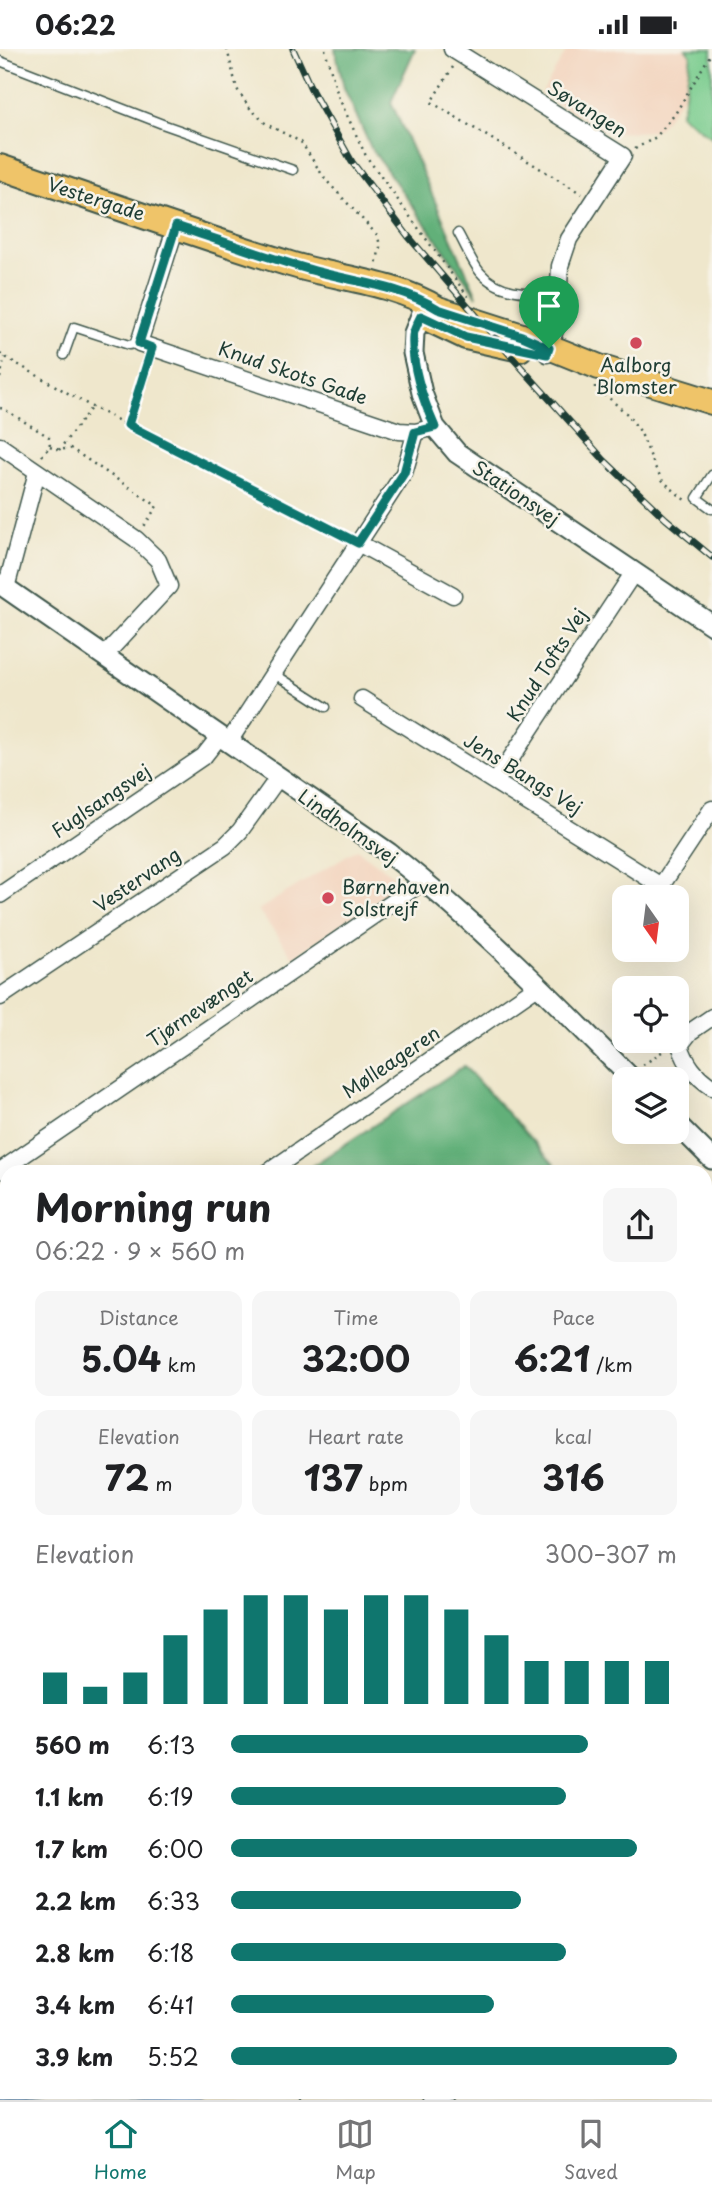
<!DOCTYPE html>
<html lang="en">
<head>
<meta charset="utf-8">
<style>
	body { margin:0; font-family:"Playpen Sans",sans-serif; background:#f6f6f6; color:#202124; height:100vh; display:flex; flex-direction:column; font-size:26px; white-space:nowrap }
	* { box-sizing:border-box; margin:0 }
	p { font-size:23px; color:#757577 }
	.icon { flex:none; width:38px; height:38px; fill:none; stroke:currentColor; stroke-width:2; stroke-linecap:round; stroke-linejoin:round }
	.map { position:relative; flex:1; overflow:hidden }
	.drawer { position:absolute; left:0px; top:1116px; width:712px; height:934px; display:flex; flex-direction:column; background:#fff; border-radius:21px 21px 0 0; box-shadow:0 7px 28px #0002 }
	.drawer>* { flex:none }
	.needle { width:46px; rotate:166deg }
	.buttons { position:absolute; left:612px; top:836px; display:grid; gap:14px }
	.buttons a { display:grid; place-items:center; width:77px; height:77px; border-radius:14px; background:#fff; box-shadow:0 7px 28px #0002; font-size:35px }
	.pin { position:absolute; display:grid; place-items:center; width:60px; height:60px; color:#fff; margin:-72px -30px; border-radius:50% 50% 50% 0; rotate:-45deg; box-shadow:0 0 7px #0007 }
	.pin .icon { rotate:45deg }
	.round { display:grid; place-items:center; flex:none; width:74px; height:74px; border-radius:14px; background:#f6f6f6 }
	.headline { display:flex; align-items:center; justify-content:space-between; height:119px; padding:0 35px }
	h1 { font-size:38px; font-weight:700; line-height:52px }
	.figures { display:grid; grid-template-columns:repeat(3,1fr); gap:10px; height:119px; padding:7px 35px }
	.figures div { display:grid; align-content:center; border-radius:14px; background:#f6f6f6; text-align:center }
	.figures b { font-size:35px; font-weight:700 }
	.figures small { font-size:19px; font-weight:400 }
	.figures p { font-size:19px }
	.chart { height:196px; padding:14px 35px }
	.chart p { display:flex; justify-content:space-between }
	.chart svg { width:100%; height:126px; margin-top:7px; stroke:#0f766e; stroke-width:6 }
	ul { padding:0 35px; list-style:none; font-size:23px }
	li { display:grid; grid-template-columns:112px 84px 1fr; align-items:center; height:52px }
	li i { height:18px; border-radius:9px; background:#0f766e }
	.status { display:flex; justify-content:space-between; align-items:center; height:49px; padding:0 35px; background:#fff; direction:ltr }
	.status svg { height:19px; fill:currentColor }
	.menu { display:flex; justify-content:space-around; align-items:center; height:98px; border-top:2px solid #e0e0e0; background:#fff; font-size:19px; color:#757577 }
	.menu a { display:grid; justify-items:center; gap:4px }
	.menu .current { color:#0f766e }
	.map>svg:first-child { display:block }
	.built { fill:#f3d4be }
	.green { fill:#79cc8e; stroke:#4c8461; stroke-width:2 }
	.forest { fill:#62b079; stroke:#407656; stroke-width:2 }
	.water { fill:#7eaee9; stroke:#4e768e; stroke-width:2 }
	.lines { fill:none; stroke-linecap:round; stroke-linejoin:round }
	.service-casing { stroke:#3e564b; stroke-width:11 }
	.minor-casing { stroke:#3e564b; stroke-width:19 }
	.tertiary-casing { stroke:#3e564b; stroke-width:23 }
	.primary-casing { stroke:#3e564b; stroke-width:28 }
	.path { stroke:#3e564b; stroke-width:2.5; stroke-dasharray:2 5; stroke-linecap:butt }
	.service { stroke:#fff; stroke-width:8 }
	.minor { stroke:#fff; stroke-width:16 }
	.tertiary { stroke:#fff; stroke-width:19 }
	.primary { stroke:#efc469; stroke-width:24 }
	.rail-casing { stroke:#1f3d34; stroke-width:7 }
	.rail { stroke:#f7f3e8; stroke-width:4.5; stroke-dasharray:13; stroke-linecap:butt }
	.route-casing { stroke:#fff; stroke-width:14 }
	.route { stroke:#0f766e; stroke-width:9 }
	.poi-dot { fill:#d1495b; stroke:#f7f3e8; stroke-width:2.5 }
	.labels { text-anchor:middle; stroke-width:5; stroke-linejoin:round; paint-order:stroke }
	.street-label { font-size:19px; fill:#1f3d34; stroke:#f7f3e8 }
	.poi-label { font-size:19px; fill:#1f3d34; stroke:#f7f3e8 }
</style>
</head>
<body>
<div class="status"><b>06:22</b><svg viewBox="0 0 49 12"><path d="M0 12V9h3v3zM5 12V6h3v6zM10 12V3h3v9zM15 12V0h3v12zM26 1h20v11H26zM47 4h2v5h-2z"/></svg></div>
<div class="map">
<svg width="712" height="2051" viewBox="0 0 712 2051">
	<rect width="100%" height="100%" fill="#f7f3e8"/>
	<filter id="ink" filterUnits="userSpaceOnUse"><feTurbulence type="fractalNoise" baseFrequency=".0143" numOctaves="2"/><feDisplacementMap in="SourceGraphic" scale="14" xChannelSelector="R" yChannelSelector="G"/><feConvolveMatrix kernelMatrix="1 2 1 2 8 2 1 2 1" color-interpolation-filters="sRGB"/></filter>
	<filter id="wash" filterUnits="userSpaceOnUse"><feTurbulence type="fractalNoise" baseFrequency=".00686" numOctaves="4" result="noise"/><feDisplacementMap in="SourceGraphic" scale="28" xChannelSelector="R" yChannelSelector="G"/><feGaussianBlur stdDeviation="1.57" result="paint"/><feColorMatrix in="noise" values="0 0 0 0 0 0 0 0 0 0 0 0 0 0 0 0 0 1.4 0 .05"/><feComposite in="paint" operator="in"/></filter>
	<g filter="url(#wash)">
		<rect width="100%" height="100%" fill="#efe7cc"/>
		<path class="built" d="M568,0H686L691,6L686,42L659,79L652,82L608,84L541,45Z
			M357,800L394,827L397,831L395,838L293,908L258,861Z"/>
		<path class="green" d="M686,0H712V89L680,65L683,58L691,6Z"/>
		<path class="forest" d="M335,0H415L391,53L477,247L371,99L344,39Z
			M464,1017L561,1123H303Z
			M705,1299L712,1315V1401L705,1397Z
			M7,1320V1535L0,1538V1325Z"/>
		<path class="water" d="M705,1495H708L712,1501V1785L705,1788Z
			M7,1689V2044H205L201,2051H0V1692Z"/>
	</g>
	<g filter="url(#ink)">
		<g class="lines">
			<g class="service-casing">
				<path id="service" d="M0,12L165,76L293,121
					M458,184C465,196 471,212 480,223C499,246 532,244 559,244
					M64,306L74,278L129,296L139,294
					M712,426L697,449L712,460
					M273,624L326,658"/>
			</g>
			<g class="minor-casing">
				<path id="minor" d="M452,0L623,107L569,190L560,217L557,275L547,305
					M176,177L139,294L399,382L416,383L435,378
					M0,397L136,490L158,511L169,537L104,607
					M358,494L453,546
					M6,539L37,423
					M362,650L661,837L712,760
					M228,694L404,424L416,383
					M496,732L634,523
					M0,846L204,707L219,688
					M0,948L225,797L240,782L278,729
					M712,968L690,983L680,996C686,1015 695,1027 712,1038
					M0,1122L424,832
					M267,1124L539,936
					M0,1306L7,1301
					M705,1405L712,1410
					M0,1592L7,1590
					M705,1934L712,1931
					M432,2051L449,2044"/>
			</g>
			<g class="tertiary-casing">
				<path id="tertiary" d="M426,254L414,284L413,304L422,344L435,378L457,404L712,576
					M0,535L389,804C477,873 555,952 633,1031
					M677,1075L712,1110"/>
			</g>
			<g class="primary-casing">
				<path id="primary" d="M0,118C97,151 193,185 290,215C339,230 394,233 438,260L522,287L599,318L712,353
					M426,269L466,288L520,300"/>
			</g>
			<path class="path" d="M227,0L237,40L249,58L266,75L301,93L325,130L378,187L380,198L376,216
				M325,0L338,47L366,107L469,249
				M453,18L431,53L582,145
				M635,100L656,88L675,65L712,3
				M0,305L92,358L344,487
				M0,329L5,308
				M595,337V341L609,349L627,365L640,382L655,418L663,432L686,452
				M0,359L4,360L49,388L50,397L41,408
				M128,376L148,312
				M50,397L59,401L70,399L157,457L143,479
				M59,401L91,359
				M643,1016L666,1000
				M705,1462L712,1459
				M705,1471L712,1479
				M0,1681L7,1679
				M705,1851L712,1848
				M299,2051L300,2044"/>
			<use href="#service" class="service"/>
			<use href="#minor" class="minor"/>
			<use href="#tertiary" class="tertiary"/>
			<use href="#primary" class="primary"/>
			<g class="rail-casing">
				<path id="rail" d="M293,0L312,42L352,113L408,187L511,307L604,411L666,470L712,508"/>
			</g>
			<use href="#rail" class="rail"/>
		</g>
	</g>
	<g class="lines" filter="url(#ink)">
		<g class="route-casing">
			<path id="route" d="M176,177C222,192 268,209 315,222C356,233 401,237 438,260L522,287L549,299L547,305L466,288L421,267C418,273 414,280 413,287C411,318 423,351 435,378L415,383L404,424L358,494L128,376L152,299L139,294Z"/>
		</g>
		<use href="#route" class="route"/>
	</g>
	<g class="poi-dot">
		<circle cx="636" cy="294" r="7"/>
		<circle cx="328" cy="849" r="7"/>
	</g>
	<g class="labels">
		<g class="street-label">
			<text transform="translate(587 60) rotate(32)" y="7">Søvangen</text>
			<text transform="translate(96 150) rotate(18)" y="7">Vestergade</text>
			<text transform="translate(293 324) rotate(19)" y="7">Knud Skots Gade</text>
			<text transform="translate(516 444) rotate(34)" y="7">Stationsvej</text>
			<text transform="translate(547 616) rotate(-57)" y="7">Knud Tofts Vej</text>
			<text transform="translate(523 725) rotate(32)" y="7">Jens Bangs Vej</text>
			<text transform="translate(101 752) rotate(-34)" y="7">Fuglsangsvej</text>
			<text transform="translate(348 778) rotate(35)" y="7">Lindholmsvej</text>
			<text transform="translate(137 831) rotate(-34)" y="7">Vestervang</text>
			<text transform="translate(200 959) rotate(-34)" y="7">Tjørnevænget</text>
			<text transform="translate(391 1013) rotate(-34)" y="7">Mølleageren</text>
		</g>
		<g class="poi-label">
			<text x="636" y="323">Aalborg<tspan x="636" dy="22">Blomster</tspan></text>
			<text x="342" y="845" text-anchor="start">Børnehaven<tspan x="342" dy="22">Solstrejf</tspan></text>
		</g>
	</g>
</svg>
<div class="buttons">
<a><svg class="needle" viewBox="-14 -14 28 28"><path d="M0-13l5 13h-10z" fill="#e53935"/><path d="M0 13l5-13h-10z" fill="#757577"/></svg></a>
<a><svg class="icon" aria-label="locate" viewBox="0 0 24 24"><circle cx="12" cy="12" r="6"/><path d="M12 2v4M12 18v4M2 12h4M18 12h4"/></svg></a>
<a><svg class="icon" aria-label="layers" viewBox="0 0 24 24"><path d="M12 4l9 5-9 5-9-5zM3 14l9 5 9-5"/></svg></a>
</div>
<div class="pin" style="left:549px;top:299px;background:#1e9e55"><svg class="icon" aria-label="arrive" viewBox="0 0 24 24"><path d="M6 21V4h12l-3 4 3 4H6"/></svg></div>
<section class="drawer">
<div class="headline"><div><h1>Morning run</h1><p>06:22 · 9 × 560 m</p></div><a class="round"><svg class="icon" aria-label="share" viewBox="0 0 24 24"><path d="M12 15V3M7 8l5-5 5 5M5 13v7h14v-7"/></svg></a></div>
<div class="figures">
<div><p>Distance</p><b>5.04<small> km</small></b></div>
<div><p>Time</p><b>32:00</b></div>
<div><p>Pace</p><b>6:21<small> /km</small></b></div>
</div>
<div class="figures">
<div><p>Elevation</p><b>72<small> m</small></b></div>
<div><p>Heart rate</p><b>137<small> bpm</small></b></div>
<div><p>kcal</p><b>316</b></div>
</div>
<div class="chart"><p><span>Elevation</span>300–307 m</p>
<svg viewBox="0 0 160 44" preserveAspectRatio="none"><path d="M5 44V33M15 44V38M25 44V33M35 44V20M45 44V11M55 44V6M65 44V6M75 44V11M85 44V6M95 44V6M105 44V11M115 44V20M125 44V29M135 44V29M145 44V29M155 44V29"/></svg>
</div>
<ul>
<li><b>560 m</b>6:13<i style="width:80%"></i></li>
<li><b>1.1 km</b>6:19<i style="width:75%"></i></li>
<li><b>1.7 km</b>6:00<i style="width:91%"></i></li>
<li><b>2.2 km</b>6:33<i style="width:65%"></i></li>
<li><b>2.8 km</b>6:18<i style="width:75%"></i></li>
<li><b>3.4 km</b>6:41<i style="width:59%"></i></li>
<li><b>3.9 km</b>5:52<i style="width:100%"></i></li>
</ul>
</section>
</div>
<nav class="menu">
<a class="current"><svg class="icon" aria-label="home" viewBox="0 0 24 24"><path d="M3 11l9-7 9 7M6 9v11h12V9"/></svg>Home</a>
<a><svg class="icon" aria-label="map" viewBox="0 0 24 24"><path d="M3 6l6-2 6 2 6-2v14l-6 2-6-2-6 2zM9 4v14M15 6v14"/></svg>Map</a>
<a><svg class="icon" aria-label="saved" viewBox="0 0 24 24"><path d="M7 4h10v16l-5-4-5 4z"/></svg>Saved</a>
</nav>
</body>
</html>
